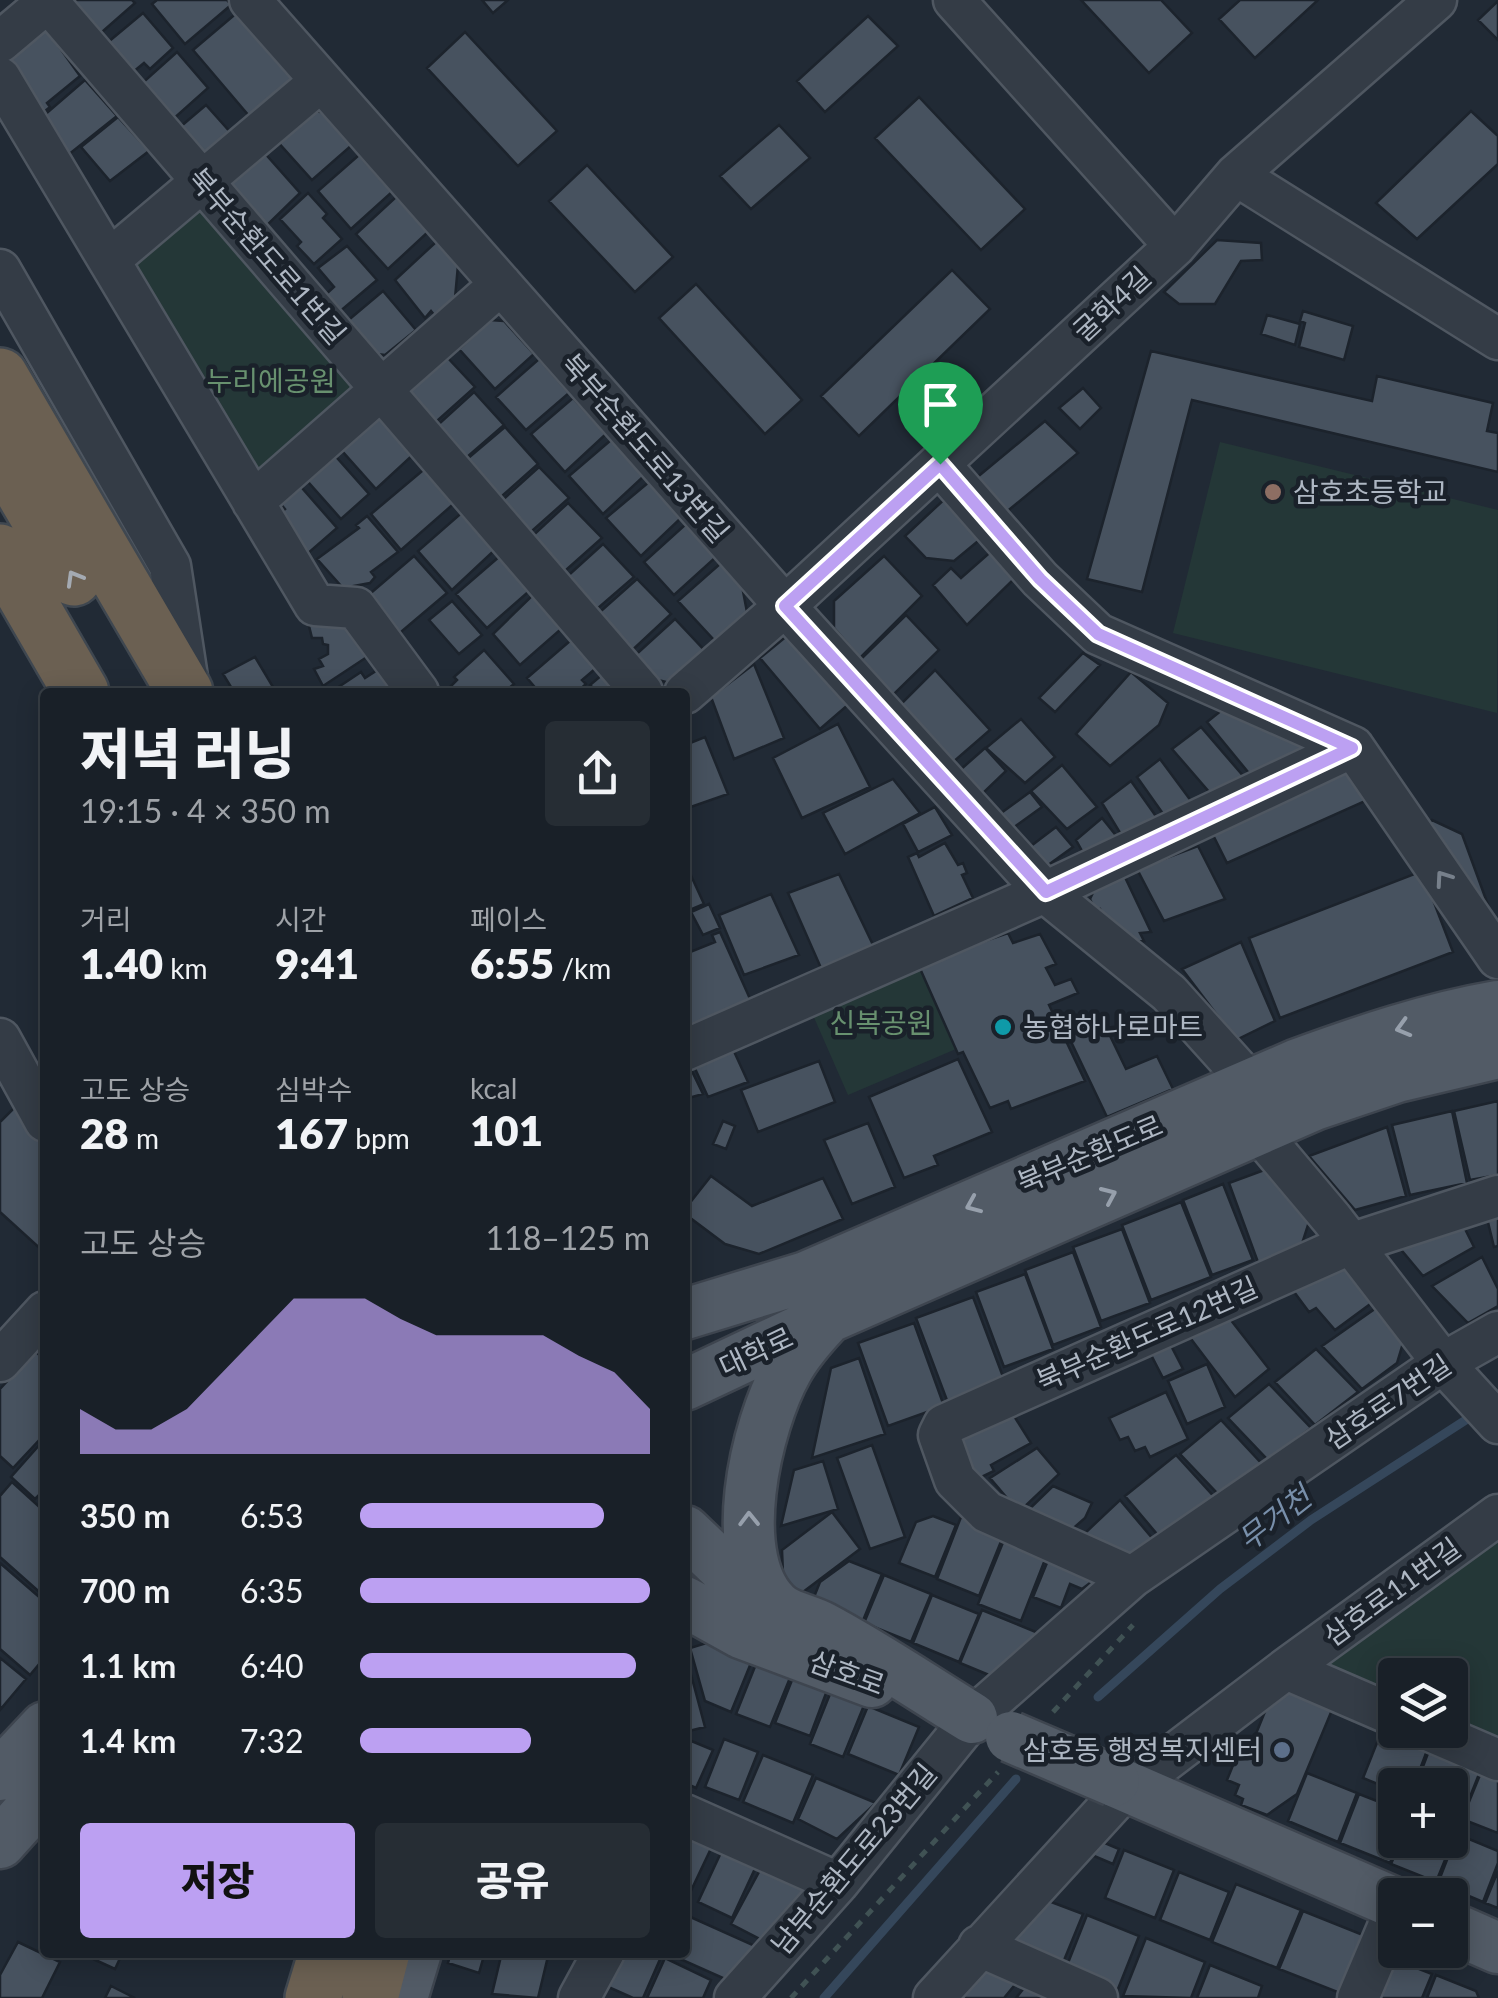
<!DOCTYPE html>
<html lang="ko">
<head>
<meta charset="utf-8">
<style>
	body { margin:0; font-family:Lato,"Noto Sans KR",sans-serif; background:#262d34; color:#f1f3f6; height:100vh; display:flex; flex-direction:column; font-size:38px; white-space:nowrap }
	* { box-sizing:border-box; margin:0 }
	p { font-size:32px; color:#9fa3a8 }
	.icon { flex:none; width:55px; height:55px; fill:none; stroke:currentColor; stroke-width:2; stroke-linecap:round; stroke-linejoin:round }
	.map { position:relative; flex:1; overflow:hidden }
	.panel { position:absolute; left:40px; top:688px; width:650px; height:1270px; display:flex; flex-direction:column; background:#192028; border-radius:10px; box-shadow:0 5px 25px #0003,0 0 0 2px #373e45 }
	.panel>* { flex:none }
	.fabs { position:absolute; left:1378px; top:1658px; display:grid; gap:20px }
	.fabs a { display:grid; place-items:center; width:90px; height:90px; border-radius:10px; background:#192028; box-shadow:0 5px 25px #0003,0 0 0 2px #373e45; font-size:50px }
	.pin { position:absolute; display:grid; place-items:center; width:85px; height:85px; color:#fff; margin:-102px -42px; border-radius:50% 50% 50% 0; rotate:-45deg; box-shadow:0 0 10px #0007 }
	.pin .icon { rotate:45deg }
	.round { display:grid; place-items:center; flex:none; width:105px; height:105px; border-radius:10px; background:#262d34 }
	.overview { display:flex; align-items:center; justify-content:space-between; height:170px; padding:0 40px }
	h1 { font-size:55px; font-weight:800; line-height:75px }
	.stats { display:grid; grid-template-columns:repeat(3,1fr); gap:15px; height:170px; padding:10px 40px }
	.stats div { display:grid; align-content:center }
	.stats b { font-size:42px; font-weight:800 }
	.stats small { font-size:28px; font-weight:400 }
	.stats p { font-size:28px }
	.chart { height:280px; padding:20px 40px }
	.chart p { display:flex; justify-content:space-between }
	.chart svg { width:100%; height:180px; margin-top:10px; fill:#bca0f2; opacity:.7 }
	.button { display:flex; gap:20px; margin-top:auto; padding:20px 40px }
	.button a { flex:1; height:115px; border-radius:10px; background:#bca0f2; color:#111; font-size:40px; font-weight:800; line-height:115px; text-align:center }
	.button a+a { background:#262d34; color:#f1f3f6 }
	ul { padding:0 40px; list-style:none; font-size:32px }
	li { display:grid; grid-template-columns:160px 120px 1fr; align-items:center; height:75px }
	li i { height:25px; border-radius:12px; background:#bca0f2 }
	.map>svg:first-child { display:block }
	.green { fill:#243737 }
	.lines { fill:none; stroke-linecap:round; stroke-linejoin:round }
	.stream { stroke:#35475b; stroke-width:9 }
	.building { fill:#47525f; stroke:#1c232c; stroke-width:2.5 }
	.minor-casing { stroke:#4f5761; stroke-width:45 }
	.major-casing { stroke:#3e454f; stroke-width:55 }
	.highway-casing { stroke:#3f4750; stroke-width:60 }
	.path { stroke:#405254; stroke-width:5; stroke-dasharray:8 8; stroke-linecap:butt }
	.minor { stroke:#343c46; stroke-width:40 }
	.major { stroke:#525b66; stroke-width:50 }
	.highway { stroke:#6b6052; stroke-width:55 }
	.major-bridge-casing { stroke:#3e454f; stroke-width:55; stroke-linecap:butt }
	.major-bridge { stroke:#525b66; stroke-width:50 }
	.oneway { stroke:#a4aab2 }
	.oneway2 { stroke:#77808b }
	.oneway3 { stroke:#97a0ac }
	.route-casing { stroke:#fff; stroke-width:20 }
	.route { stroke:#bca0f2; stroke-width:12 }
	.education-dot { fill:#8d6e63; stroke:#1a212a; stroke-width:4 }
	.culture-dot { fill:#0f9aa8; stroke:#1a212a; stroke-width:4 }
	.service-dot { fill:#5c6f8a; stroke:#1a212a; stroke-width:4 }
	.labels { text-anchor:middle; stroke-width:9; stroke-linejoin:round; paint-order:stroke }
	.street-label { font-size:28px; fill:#aeb7c3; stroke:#1a212a }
	.park-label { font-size:28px; fill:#68916f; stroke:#1a212a }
	.poi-label { font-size:28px; fill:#aeb7c3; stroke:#1a212a; text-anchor:start }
	.water-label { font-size:30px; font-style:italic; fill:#788faa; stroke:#1a212a }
</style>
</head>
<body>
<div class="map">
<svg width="1498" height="1998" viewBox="0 0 1498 1998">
	<rect width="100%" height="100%" fill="#212a35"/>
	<path class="green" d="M202,181L382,389L253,502L109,260Z
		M1220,442L1498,510L1497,713L1173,633Z
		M912,951L956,1049L848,1095L805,997Z
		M1498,1532V1744L1450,1724V1675H1395V1701L1311,1665Z"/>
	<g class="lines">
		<path class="stream" d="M1098,1697L1220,1589L1311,1520L1475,1414
			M824,1998L1016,1779"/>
	</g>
	<path class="building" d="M69,0H132L135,3L94,39Z
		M157,0H227L231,5L185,44L152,4Z
		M482,0H508L493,13Z
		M1081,0H1161L1192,33L1149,73Z
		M1240,0H1318L1255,58L1219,19Z
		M1498,1V40L1478,20Z
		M239,11L298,77L250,117L193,50Z
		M143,13L173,48L150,69L144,63L127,77L101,48Z
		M868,16L898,46L825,112L797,81Z
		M42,23L80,76L47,103L50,107L33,121L9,79V52Z
		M465,32L557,131L518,166L427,68Z
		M177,52L208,88L171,121L139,86Z
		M85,80L117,116L58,163L34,124Z
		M919,97L1025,209L981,250L875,138Z
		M206,105L231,133L204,154L173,133Z
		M308,111L322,112L352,145L312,180L277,141Z
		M1471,111L1498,136V164L1417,239L1376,203Z
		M118,117L149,151L110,181L81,147Z
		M779,125L810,158L751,209L720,176Z
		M261,149L300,193L259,233L229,197L231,176Z
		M359,155L392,192L351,229L318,191Z
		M587,165L673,257L635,292L549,201Z
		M308,193L327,214L323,218L342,239L314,264L297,246L301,242L280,219Z
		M396,197L428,232L388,269L356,234Z
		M1217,240L1261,243L1262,260L1241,261L1215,304H1179L1164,292Z
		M436,242L458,265L455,298L435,316L431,311L425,318L395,280Z
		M347,246L377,280L338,313L324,296L334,287L318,268Z
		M952,270L990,309L859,436L821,396Z
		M696,284L802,400L765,434L659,318Z
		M383,291L416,330L385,355L369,353L345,323Z
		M1303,311L1353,326L1344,360L1299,347L1305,323L1300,321Z
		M1267,315L1300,324L1295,345L1261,334Z
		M490,320L504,321L534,354L495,389L459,349Z
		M1151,351L1372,401L1377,376L1493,403L1487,431L1498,433V472L1192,400L1142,592L1087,579Z
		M445,355L475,387L428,429L407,387Z
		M539,359L569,393L526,430L496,397Z
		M1083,388L1101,408L1080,429L1059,408Z
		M474,392L504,425L459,464L430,432Z
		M573,398L606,434L565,472L531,434Z
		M366,415L385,417L416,452L376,489L335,443Z
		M1045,421L1078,453L999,518L969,484Z
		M505,427L538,464L494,503L460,465Z
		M611,440L644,476L603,514L569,476Z
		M330,450L369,494L341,519L302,475Z
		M428,466L458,500L401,550L371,514Z
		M539,467L569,498L524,538L496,506Z
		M295,480L337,528L306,555L276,517L285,509L280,503Z
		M649,482L681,518L641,556L606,518Z
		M949,495L983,537L954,561L926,558L905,536Z
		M568,503L602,538L557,578L526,542Z
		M466,509L499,546L452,590L418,551Z
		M367,516L398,552L371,572L375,577L370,583L343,588L317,559L359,528L356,525Z
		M686,524L716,557L674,595L644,562Z
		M603,544L634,577L590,615L560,583Z
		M995,548L1019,574L967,625L933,585L951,568L961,578Z
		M414,556L447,593L395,637L365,598Z
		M500,556L535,586L487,628L456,594Z
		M884,556L922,596L860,658L834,628V601Z
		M721,563L742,586L747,612L715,641L678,601Z
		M637,579L671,614L626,656L592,619Z
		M538,590L568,623L520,665L493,634Z
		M452,601L482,635L459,654L429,620Z
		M906,615L939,650L893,695L861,659Z
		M675,619L706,652L670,683L650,678L630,660Z
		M308,622L353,623L373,653L323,686L314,669L323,666L319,659L328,654V645L323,644L322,638H312Z
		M578,634L602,663L582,680L586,684L577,692H539L527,678Z
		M788,635L849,704L820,729L760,658Z
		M484,650L514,684L504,692H445L457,680L454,677Z
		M1083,653L1100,665L1055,712L1039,698Z
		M255,657L276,692H234L223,674Z
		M754,664L784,738L734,759L711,697Z
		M379,669L396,692H331L361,672L365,678Z
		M609,669L628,692H597L590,685Z
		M935,670L990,730L952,763L901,704Z
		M1131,672L1168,703L1159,725L1110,766L1076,734Z
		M1227,706L1333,748L1257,783L1207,722Z
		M1021,719L1055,757L1025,783L986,748Z
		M838,724L870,787L802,818L773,758Z
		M1201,727L1251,785L1217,801L1172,749Z
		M705,737L728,794L685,809V745Z
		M985,748L1006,771L980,796L959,771Z
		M1160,759L1200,813L1171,825L1137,777Z
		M1062,765L1097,807L1067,829L1031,791Z
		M1354,765L1372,798L1227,863L1209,827Z
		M893,779L920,813L845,854L823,813Z
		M1131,781L1165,829L1128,846L1102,803Z
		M1030,792L1042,807L1010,830L997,816Z
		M935,807L952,835L918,852L903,824Z
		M1102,818L1122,843L1086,858L1076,840Z
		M1432,820L1462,834L1488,905L1476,911L1423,827Z
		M1056,827L1073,847L1044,868L1027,849Z
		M945,843L958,865L963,863L967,873L962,875L973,898L934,916L908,857L917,853L919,857Z
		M1198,846L1225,899L1164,921L1137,869Z
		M688,869L704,904L685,912V870Z
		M1422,871L1453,952L1280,1018L1249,938Z
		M1123,873L1151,932L1140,933L1144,941L1117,942L1100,909L1095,910L1090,899L1097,884Z
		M839,874L874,947L821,968L788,893Z
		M771,894L799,955L744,975L719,915Z
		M709,904L720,928L703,935L691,912Z
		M720,932L751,1001L685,1027V954L715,942L712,935Z
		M1008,933L1013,943L1040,934L1056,964L1046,968L1055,985L1071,979L1078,993L1049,1005L1085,1081L1011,1109L1008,1101L990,1108L963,1052L958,1054L918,964Z
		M1241,942L1275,1021L1236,1040L1182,969Z
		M1100,1015L1126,1069L1157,1056L1173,1089L1107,1117L1065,1029Z
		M727,1036L748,1082L708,1097L687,1051Z
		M958,1059L992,1132L934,1156L938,1165L904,1178L869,1097Z
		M819,1061L835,1102L758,1132L741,1090Z
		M688,1063L703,1094L685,1099V1064Z
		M1498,1101V1175L1470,1180L1454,1111Z
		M16,1106L45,1133V1253L0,1212V1122Z
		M1452,1111L1467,1183L1410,1195L1392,1125Z
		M723,1121L735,1126L726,1149L713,1144Z
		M868,1123L895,1187L852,1204L824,1140Z
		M1387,1127L1406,1196L1355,1210L1309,1156Z
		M1267,1169L1309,1222L1300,1250L1259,1265L1229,1183Z
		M711,1176L752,1206L823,1178L843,1219L759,1254L725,1244L685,1214V1209Z
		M1223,1184L1253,1260L1212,1275L1183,1200Z
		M1181,1202L1211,1277L1151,1300L1122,1225Z
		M1498,1211V1246L1494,1247L1486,1214Z
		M1460,1219L1474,1247L1423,1276L1398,1246Z
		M1122,1229L1150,1303L1101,1321L1073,1247Z
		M1073,1252L1101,1327L1053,1345L1025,1270Z
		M1482,1257L1498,1289V1306L1468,1323L1432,1286Z
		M1343,1267L1373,1302L1335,1330L1316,1308L1309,1312L1286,1281Z
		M1025,1274L1053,1349L1004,1367L976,1292Z
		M973,1297L1005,1382L948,1403L916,1318Z
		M1379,1306L1406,1333L1397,1363L1362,1389L1322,1346Z
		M1223,1310L1269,1369L1235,1397L1188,1335Z
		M914,1323L944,1406L888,1426L858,1343Z
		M1166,1336L1183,1369L1163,1378L1147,1347Z
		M1316,1349L1358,1392L1315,1425L1275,1382Z
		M35,1351L45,1360V1438L43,1436L13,1468L0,1456V1389Z
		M859,1358L885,1434L812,1458L831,1368Z
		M1207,1364L1225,1407L1187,1424L1168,1381Z
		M1269,1384L1311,1428L1268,1460L1228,1418Z
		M1166,1392L1188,1439L1150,1457L1145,1447L1135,1451L1128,1437L1120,1440L1109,1418Z
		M1009,1408L1031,1443L991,1465L994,1471L969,1483L955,1448L968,1426Z
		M1221,1420L1262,1464L1220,1496L1180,1454Z
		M42,1442L45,1445V1500L39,1495L35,1499L11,1477Z
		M872,1445L905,1537L870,1549L837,1458Z
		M1037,1448L1059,1474L1019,1512L990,1478Z
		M1176,1455L1217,1500L1162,1540L1125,1496Z
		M823,1461L838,1509L781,1526L794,1470Z
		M12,1482L45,1512V1597L0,1557V1496Z
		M1053,1486L1092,1503L1085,1518L1061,1539L1018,1520Z
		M1120,1500L1158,1545L1119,1565L1083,1535Z
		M832,1512L860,1549L799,1595L783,1574L782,1550Z
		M933,1516L956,1525L935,1577L899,1563L916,1522Z
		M961,1517L1004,1534L979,1596L937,1579Z
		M1006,1535L1048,1552L1021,1621L978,1604Z
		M1051,1553L1090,1569V1583L1082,1589L1070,1584L1061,1608L1033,1597Z
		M849,1561L882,1574L862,1623L812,1602L820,1582Z
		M0,1563L45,1602V1657L30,1675L0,1649Z
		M884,1575L931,1594L911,1642L864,1623Z
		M932,1595L979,1614L959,1662L913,1643Z
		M982,1610L1048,1637L1001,1680L960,1663Z
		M713,1641L753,1658L731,1712L705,1701L690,1648Z
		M685,1652L705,1727L685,1732Z
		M0,1658L26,1679L0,1710Z
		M758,1659L792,1673L770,1727L736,1714Z
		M794,1675L828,1688L810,1736L775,1723Z
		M1275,1687L1332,1710L1297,1794L1267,1815L1241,1805L1243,1799L1235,1795L1239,1785L1227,1780L1240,1748L1249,1751Z
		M832,1689L865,1703L843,1757L810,1744Z
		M868,1706L919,1727L899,1775L848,1754Z
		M1382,1730L1428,1748L1414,1785H1395V1791L1363,1778Z
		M724,1739L758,1752L739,1800L705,1787Z
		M689,1740L713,1750L696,1788L685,1783V1741Z
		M1430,1748L1481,1769L1462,1817L1450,1813V1785H1416Z
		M763,1755L813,1775L793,1823L743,1802Z
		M1482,1770L1498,1776V1833L1462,1819Z
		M1307,1773L1357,1793L1338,1842L1288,1821Z
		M816,1778L876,1803L837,1839L798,1819Z
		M1359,1794L1395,1808V1840H1399L1390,1863L1340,1843Z
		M685,1826L715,1840L688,1897L685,1896Z
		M1450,1831L1456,1833L1436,1882L1391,1864L1401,1840H1450Z
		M1457,1834L1498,1851V1863L1483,1902L1438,1883Z
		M1093,1838L1119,1849L1113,1864L1087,1853Z
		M725,1844L759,1860L732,1918L698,1902Z
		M1124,1850L1174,1870L1155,1918L1105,1898Z
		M766,1859L799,1876L804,1893L775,1947L731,1924Z
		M1498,1871V1908L1485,1903Z
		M1179,1872L1229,1892L1210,1940L1160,1920Z
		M1236,1884L1301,1910L1277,1968L1212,1942Z
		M1038,1897L1083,1914L1060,1970L1016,1953L1013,1926Z
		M1303,1911L1368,1937L1345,1995L1279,1969Z
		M686,1915L764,1950L734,1983L669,1954L685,1952Z
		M1087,1915L1139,1936L1116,1994L1064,1973Z
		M1146,1938L1205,1962L1191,1998L1123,1996Z
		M18,1942L60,1962L42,1998H0V1975Z
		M78,1952H123L115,1969Z
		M451,1952H485L479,1973L448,1963Z
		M502,1952H549L538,1998L492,1994Z
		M608,1952H651L661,1957L643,1998H633L595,1981Z
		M1381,1954L1432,1974L1422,1998H1363Z
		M665,1958L711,1980L703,1998H647Z
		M978,1964L1018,1981L1004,1998H965L956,1990Z
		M1210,1965L1262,1986L1258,1998H1197Z
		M1436,1975L1476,1991L1479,1998H1427Z
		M1032,1978L1061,1998H1016Z
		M111,1986L135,1998H105Z"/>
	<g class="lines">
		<g class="minor-casing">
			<path id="minor" d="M250,0L785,606L1045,892L1169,993L1251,1084
				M954,0L1175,246
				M48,2L642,692
				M0,42L50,0
				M0,78L315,605L356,608L418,692
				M1236,175L1498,339
				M109,260L321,81
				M0,270L170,566L188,684
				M939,464L1040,579L1098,634L1353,747L1498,958
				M253,502L501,284
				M685,693L785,606L1175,246L1236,175L1436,0
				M0,1039L45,1121
				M685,1050L1045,892L1353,747
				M1257,1130L1332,1219L1443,1363L1498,1423
				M0,1361L45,1312
				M1132,1577L987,1512L955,1480L939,1435L944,1425L1350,1244L1498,1196
				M1286,1669L1395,1716
				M1428,1730L1498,1760
				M685,1815L838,1883
				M979,1946L1097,1998
				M579,1998L604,1952
				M735,1998L838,1883L972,1718L1132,1577L1443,1363L1498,1332
				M934,1998L1118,1797L1286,1669L1498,1515
				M1358,1998L1395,1911"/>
		</g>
		<g class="major-casing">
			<path id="major" d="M685,1314L806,1277L1298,1064C1364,1040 1429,1018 1498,1006
				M824,1322C810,1337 797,1352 787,1370C757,1423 722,1563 780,1609C791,1617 809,1620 822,1627C873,1654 923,1688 972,1718
				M685,1385L827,1318L1314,1105L1397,1077L1498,1053
				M685,1531L728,1572L772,1604
				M685,1602L741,1633L872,1682
				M0,1775L45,1727
				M1114,1781L1395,1903
				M0,1843L45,1793
				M1450,1927L1498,1948
				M402,1998L416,1952"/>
		</g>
		<g class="highway-casing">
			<path id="highway" d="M0,376L185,692
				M0,452L74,578
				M0,552L81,692
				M313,1998L327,1952
				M370,1998L382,1952"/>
		</g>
		<path class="path" d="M1053,1712L1133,1625
			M791,1998L998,1772"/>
		<use href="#minor" class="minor"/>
		<use href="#major" class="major"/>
		<use href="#highway" class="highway"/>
		<g class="major-bridge-casing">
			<path id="major-bridge" d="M1011,1737L1114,1781"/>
		</g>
		<use href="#major-bridge" class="major-bridge"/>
	</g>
	<defs><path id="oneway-chevron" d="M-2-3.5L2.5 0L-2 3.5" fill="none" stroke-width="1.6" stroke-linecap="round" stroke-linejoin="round" transform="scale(2.5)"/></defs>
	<use class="oneway" href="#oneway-chevron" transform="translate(74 578) rotate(-120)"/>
	<use class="oneway2" href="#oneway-chevron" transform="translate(1443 878) rotate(-125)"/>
	<g class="oneway3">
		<use href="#oneway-chevron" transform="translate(1403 1028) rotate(164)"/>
		<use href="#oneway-chevron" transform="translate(1109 1195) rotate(-24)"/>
		<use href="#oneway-chevron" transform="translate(973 1205) rotate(157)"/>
		<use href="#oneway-chevron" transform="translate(749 1519) rotate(-91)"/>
	</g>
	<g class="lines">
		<g class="route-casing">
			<path id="route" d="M940,464L1040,579L1098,634L1352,748L1046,892L785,606Z"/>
		</g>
		<use href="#route" class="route"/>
	</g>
	<circle class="education-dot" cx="1273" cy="492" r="10"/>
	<circle class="culture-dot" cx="1003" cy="1027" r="10"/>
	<circle class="service-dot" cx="1282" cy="1750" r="10"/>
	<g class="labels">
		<g class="street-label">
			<text transform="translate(267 256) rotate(49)" y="10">북부순환도로1번길</text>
			<text transform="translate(1112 304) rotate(-43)" y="10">굴화4길</text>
			<text transform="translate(645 448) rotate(49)" y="10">북부순환도로13번길</text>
			<text transform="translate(1090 1154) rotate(-23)" y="10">북부순환도로</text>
			<text transform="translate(1147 1334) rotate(-24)" y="10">북부순환도로12번길</text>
			<text transform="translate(756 1352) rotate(-25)" y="10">대학로</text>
			<text transform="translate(1388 1402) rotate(-34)" y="10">삼호로7번길</text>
			<text transform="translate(1392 1592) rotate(-36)" y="10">삼호로11번길</text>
			<text transform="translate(847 1673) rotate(20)" y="10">삼호로</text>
			<text transform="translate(854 1859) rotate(-50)" y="10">남부순환도로23번길</text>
		</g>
		<g class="park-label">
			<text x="271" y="391">누리에공원</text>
			<text x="881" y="1033">신복공원</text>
		</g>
		<g class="poi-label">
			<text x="1293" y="502">삼호초등학교</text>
			<text x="1023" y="1037">농협하나로마트</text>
			<text x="1262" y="1760" text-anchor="end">삼호동 행정복지센터</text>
		</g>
		<g class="water-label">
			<text transform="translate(1275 1519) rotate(-38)" y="10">무거천</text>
		</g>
	</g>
</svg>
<div class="fabs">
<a><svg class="icon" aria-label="layers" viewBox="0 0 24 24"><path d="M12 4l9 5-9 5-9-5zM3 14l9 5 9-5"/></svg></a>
<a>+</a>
<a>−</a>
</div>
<div class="pin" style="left:940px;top:464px;background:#1e9e55"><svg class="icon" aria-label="arrive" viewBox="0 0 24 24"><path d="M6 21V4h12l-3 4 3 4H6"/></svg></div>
<section class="panel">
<div class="overview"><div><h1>저녁 러닝</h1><p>19:15 · 4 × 350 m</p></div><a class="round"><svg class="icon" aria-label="share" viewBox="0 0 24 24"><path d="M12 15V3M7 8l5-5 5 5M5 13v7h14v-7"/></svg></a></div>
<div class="stats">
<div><p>거리</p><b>1.40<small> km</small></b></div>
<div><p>시간</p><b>9:41</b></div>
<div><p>페이스</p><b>6:55<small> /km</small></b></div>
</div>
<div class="stats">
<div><p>고도 상승</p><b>28<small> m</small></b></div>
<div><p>심박수</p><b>167<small> bpm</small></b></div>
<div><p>kcal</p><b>101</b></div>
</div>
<div class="chart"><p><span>고도 상승</span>118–125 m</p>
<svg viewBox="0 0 160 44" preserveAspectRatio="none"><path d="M0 44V33L10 38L20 38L30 33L40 24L50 15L60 6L70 6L80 6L90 11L100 15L110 15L120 15L130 15L140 20L150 24L160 33V44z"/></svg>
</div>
<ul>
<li><b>350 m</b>6:53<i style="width:84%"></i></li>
<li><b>700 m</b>6:35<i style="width:100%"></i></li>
<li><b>1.1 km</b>6:40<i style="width:95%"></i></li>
<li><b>1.4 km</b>7:32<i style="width:59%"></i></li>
</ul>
<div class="button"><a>저장</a><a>공유</a></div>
</section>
</div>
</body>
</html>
